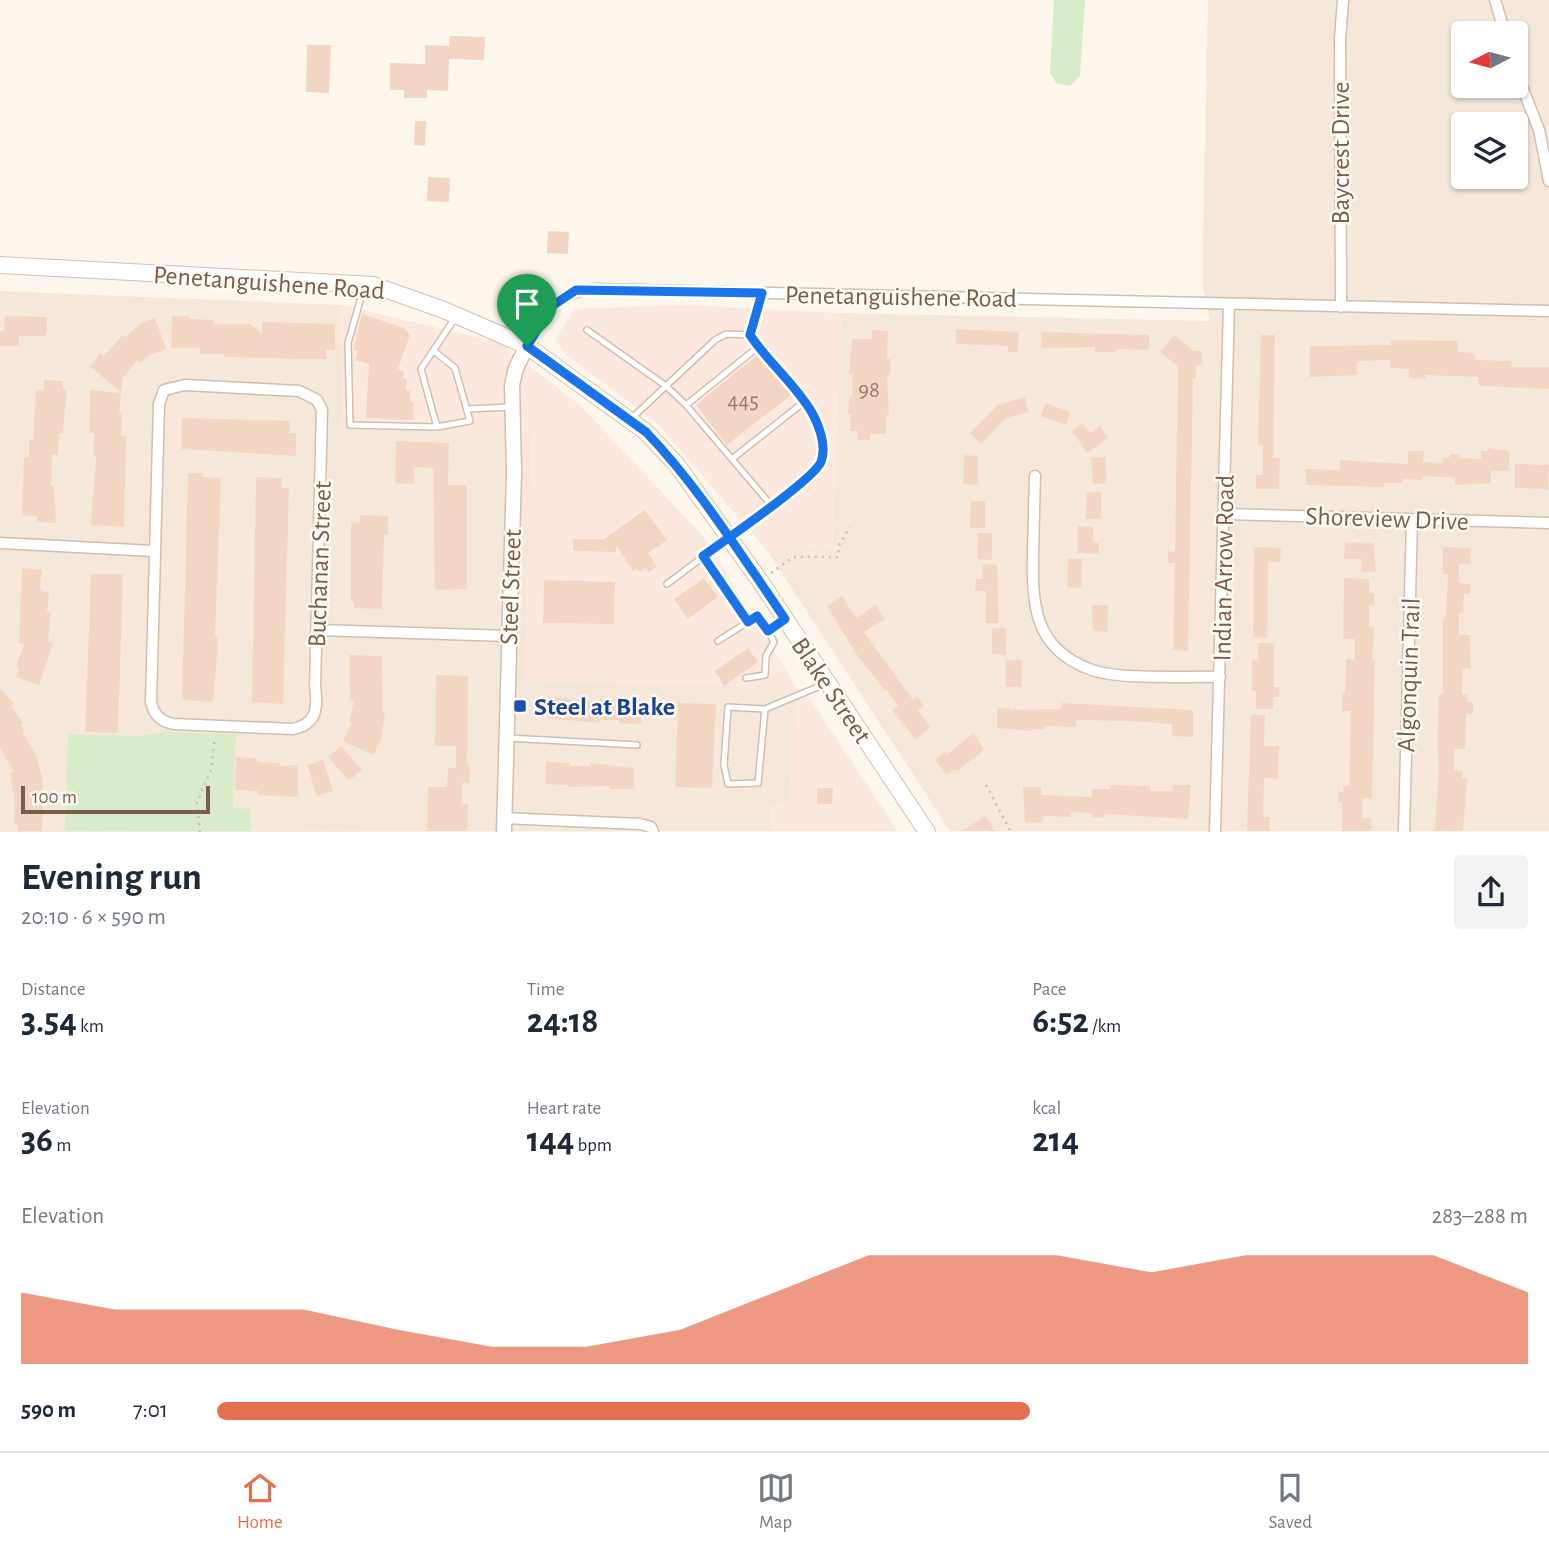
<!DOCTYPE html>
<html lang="en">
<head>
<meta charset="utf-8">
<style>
	body { margin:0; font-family:"Alegreya Sans",sans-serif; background:#f2f2f3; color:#1f2937; height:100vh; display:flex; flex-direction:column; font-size:26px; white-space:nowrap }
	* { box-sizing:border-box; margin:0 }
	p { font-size:23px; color:#747a83 }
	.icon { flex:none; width:38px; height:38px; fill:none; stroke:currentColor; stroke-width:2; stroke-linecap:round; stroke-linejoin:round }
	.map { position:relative; height:832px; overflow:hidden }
	.sheet { display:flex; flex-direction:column; background:#fff; flex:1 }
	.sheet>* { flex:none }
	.needle { width:46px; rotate:264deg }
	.tools { position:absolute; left:1451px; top:21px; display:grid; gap:14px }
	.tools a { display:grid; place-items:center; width:77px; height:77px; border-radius:7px; background:#fff; box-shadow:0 2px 5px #0004; font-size:35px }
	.scale { position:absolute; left:21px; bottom:18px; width:189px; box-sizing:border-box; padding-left:7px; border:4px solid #7a5c4d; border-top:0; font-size:19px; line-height:24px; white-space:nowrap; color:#7a5c4d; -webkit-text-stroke:5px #fffaf3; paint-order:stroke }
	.pin { position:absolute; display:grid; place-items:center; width:60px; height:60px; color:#fff; margin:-72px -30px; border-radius:50% 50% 50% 0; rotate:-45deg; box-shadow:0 0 7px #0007 }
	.pin .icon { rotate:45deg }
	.round { display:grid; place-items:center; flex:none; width:74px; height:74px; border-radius:7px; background:#f2f2f3 }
	.summary { display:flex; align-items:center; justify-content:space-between; height:119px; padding:0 21px }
	h1 { font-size:38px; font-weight:600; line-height:52px }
	.stats { display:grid; grid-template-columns:repeat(3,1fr); gap:10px; height:119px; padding:7px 21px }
	.stats div { display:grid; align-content:center }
	.stats b { font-size:35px; font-weight:600 }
	.stats small { font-size:19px; font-weight:400 }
	.stats p { font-size:19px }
	.chart { height:196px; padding:14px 21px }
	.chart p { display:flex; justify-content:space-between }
	.chart svg { width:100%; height:126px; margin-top:7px; fill:#e76f51; opacity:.7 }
	ul { padding:0 21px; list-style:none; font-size:23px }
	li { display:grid; grid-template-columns:112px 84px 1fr; align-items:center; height:52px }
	li i { height:18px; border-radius:9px; background:#e76f51 }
	.dock { display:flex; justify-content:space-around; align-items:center; height:98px; border-top:2px solid #e0e1e3; background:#fff; font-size:19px; color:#747a83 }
	.dock a { display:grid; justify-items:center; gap:4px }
	.dock .selected { color:#e76f51 }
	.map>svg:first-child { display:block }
	.residential { fill:#f5e8da; fill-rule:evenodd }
	.commercial { fill:#fde8e0 }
	.green { fill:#d8ecc9 }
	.building { fill:#f3d5c3 }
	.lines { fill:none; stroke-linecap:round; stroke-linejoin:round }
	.service-casing { stroke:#d1beb0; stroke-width:8 }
	.minor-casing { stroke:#d1beb0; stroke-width:13 }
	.tertiary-casing { stroke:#d1beb0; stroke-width:17 }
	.secondary-casing { stroke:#d6c0b0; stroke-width:18 }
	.path { stroke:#d9b8a5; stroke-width:2.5; stroke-dasharray:2 5; stroke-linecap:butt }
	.service { stroke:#fff; stroke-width:5 }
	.minor { stroke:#fff; stroke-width:10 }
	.tertiary { stroke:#fff; stroke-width:14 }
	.secondary { stroke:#fff; stroke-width:16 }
	.route-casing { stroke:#fff; stroke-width:14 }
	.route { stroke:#1a73e8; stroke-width:9 }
	.transit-dot { fill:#1a4fb4; stroke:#fffaf3; stroke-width:2.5 }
	.labels { text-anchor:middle; stroke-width:5; stroke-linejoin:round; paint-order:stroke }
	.number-label { font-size:23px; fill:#987a6a }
	.street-label { font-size:26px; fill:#7a5c4d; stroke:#fffaf3 }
	.transit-label { font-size:26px; font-weight:bold; fill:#164399; stroke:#fffaf3; text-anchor:start }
</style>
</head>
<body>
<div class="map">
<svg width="1549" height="832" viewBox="0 0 1549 832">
	<rect width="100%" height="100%" fill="#fdf6ec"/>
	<path class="residential" d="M1208,0H1549V831H950L768,552L832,549L841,313L1210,321L1202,284ZM1463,33H1516V86H1463ZM1463,124H1516V177H1463Z
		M0,291L341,305L343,429L531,433L526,680L797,688L789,804L771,806L772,831L0,832Z"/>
	<path class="commercial" d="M341,305L499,342L581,406L702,535L797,688L810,699L898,831H772L771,806L789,804L796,688L525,681L531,434L343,429Z
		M687,305L841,313L832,549L768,552L658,424L565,354L555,339L575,309Z"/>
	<path class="green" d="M1054,0H1085L1080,76L1070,86L1056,83L1050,73Z
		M165,732L236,734L233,808L251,809L250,831H65L68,734L142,736Z"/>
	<path class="building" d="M450,36L485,37L484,60L449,59L448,91L427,90V98H404V90H390V63L425,64V45L449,46Z
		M307,45H331L329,93L306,92Z
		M415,121H426L425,146L414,145Z
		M428,177L450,178L449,202L427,201Z
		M548,231L569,232L568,254L547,253Z
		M362,314L404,328L410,335L398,369L404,371L403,378L407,379L406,390L410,391V401L413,402L414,420L366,418L369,364L355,360L358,351L353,350Z
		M5,316L47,317V333L45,336H19V346H0V331H4Z
		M172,316H189V319L214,320V324H250L262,334V322L335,324V350H326L327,359H298L224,357V354H200V348H171Z
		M155,318L166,349L150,355L139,363L137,360L123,378L121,392L90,367L100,353L104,356L123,335L125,337L143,322Z
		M956,329L1019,332L1018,352H1008V346L956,344Z
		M872,330L888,331L887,359H891L890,375H887L889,415H886V434H870V440H857L858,431H850L851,414H848L849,397H852L853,374H849L852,339H872Z
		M1042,332L1149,335V350L1116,349V352H1095V347L1041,348Z
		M1174,335L1194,351H1202V365H1196V378H1193L1188,651L1173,650L1175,563H1168V551L1175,552L1178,366L1160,352Z
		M1261,335H1275L1273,458H1280L1279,489H1256V475H1263V445H1258Z
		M1391,340L1458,341V352L1475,353V360L1512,361L1511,367H1549V389L1483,386L1478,384V377L1426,375V379L1409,378V369L1390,368V360L1357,361V375L1309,377L1310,346L1391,345Z
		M759,354L791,395L727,445L696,405Z
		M44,380L63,381V389H67L63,433H59L58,455H52L51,486H54L56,523L37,522V516H22L24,457H29V440H33L36,390H44Z
		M90,390L121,393L119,413H122L121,436H126L124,527L91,525L96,456H93L94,433H89Z
		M1025,397L1029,412L1006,418L981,444L970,433L998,405Z
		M1046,403L1070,412L1066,425L1041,416Z
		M182,418L290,421V433H296V456L181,449Z
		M1083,423L1090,433L1100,426L1108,438L1087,453L1072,431Z
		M396,441L449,443L448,485H467V589L435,590L433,468L414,467V484L395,483Z
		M1488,448L1509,451V471H1491V483L1455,485V478L1423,476V480L1403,479V483H1384V487L1306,485V469L1340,470V460L1408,464V451H1424L1423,462L1443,463V458H1449L1450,454H1459V458L1481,459V451H1488Z
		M964,455L978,456V485L963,484Z
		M1105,457L1107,483L1093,484L1091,458Z
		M1515,464L1549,465L1548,489L1515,488Z
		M188,473H203L202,477L221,478L215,636L218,637L217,654L213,702L182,700Z
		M256,477L282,478L281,488H289L283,704L252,702Z
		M1087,492H1101V519H1085Z
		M971,501H985V528H970Z
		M645,510L667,540L648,553L657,567L648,572L646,568L639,572L637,569L633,571L616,545V552L573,551V539H604Z
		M360,515L388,516V535H384L382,609L354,608V602H351V522L360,523Z
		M1078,526L1093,527V543H1099V554L1077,553Z
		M978,533H992V560L977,559Z
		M1345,542L1374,543L1376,572H1361L1362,559H1344Z
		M1254,547L1281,548L1280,562H1268L1267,638L1253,637Z
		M1443,547L1471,548L1470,564H1459V583L1471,584L1470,594H1464L1463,613H1459V635H1470L1471,669L1463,668L1462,694L1467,695V702H1473V714H1466L1465,749H1454V770L1463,771L1462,778H1467L1463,830L1457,831H1435L1439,763L1437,748L1439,694H1443V617H1446L1448,574H1443Z
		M1068,559H1082L1081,588L1067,587Z
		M983,564L997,565L999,623H985L986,591H975L976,579H982Z
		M22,568L42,570L40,588L42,591L49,592L47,612H51L48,642L53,643L39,685L16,677L19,668L16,667L24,644L19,643Z
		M91,574H123L118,733L85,732Z
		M704,578L718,597L688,619L674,599Z
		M1344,578L1369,579V593H1374V605H1369V627H1374L1372,660H1375L1372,798H1363L1362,818H1371V831H1342V802H1338L1339,792H1343V786H1349L1351,711H1342V693H1345L1346,659L1355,660V639H1343Z
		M544,580L615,582L614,624L543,623Z
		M842,596L856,618L876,605L885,619L864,632L913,700L917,696L924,705L918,710L930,727L916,740L892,710L898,706L887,690L885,691L857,655L827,606Z
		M1092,605H1108L1107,632L1093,631Z
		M992,628H1006V655L992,654Z
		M1258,643H1274V687H1280L1279,697H1273V709H1256V691H1252V660L1258,661Z
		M748,648L758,662L724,686L715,671Z
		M349,655L382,656L383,713L385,714L381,740L373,755L343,741L352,723L349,722L354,701H350Z
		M1006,660H1022L1021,687H1005Z
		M436,675L468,676L467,765H470L469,783H462V804H468L467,831H427L428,787H447L448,768H456V746H435Z
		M0,688L14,704L11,706L23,723L20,725L24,730L22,731L37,757L43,781L42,831H18V825H14L15,802L10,773L14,772L0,748Z
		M548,697L599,702L600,699L628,700V702L642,703L641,724L619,723V720H600V723L547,718Z
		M678,703L716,704L712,788L675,787Z
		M1061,703L1193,710V737L1172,736V724L1130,721L1076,720V727L1044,726V729H1033L1032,731L997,728V708H1010L1009,710L1061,709Z
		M1251,715H1265L1264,746H1279L1278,779L1264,778L1263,817H1270L1269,831H1247Z
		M974,733L984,750L957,771L956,769L946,775L935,759L945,752L946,755Z
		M341,746L362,770L349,781L328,757Z
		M236,757L257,758V762L280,763L279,766L298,765V797L258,795V791L235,790Z
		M323,760L333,791L317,796L307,765Z
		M546,762L570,763V766H590V763L634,768V789H610V786L568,787V785L545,784Z
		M1110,785L1151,786L1150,791H1173V785H1191L1188,819L1105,814V818L1092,817V813L1071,812V817L1043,816V823L1025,822L1023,787H1041V795L1092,797V789H1110Z
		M817,788H833L832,804H817Z
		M985,816L995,831H962Z"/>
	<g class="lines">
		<g class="service-casing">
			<path id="service" d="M364,287L348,343L350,425L437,427L421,369L455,318
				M587,330L666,386L686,405L771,505
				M434,351L455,368L470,421L437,427
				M686,405L758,347
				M467,409L512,407
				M632,418L715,340L726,334L750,335
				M732,459L804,402
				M703,556L748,623
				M667,584L807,479C811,474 818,468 820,462C838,422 771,365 750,335L762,293
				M718,641L757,616L768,631
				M746,678L765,675L766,656L774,642L768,631L782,621
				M765,709L728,707L724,765L728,784L758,783L765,709L825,684
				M507,738L637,745"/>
		</g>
		<g class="minor-casing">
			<path id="minor" d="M1495,0L1505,33
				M1516,71L1539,130L1549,181
				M1341,307L1340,39L1343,0
				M527,346C548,312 553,291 598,289L1549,311
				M185,385L299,391L317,400L322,410L315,686C318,708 317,724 293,729L173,724C160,721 154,715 151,702L159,404L164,390Z
				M1035,476C1034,501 1034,526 1033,551C1032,604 1033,649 1092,670C1120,680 1188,676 1220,677
				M1225,514L1549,523
				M0,543L154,551
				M318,630L509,636
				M504,818L640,824L651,827L653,832
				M1215,832L1229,304
				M1404,832L1412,519"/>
		</g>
		<g class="tertiary-casing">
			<path id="tertiary" d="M504,832L514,472L512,385L516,368L527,346"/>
		</g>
		<g class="secondary-casing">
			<path id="secondary" d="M0,265L373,285L444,310L527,346L646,432L677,465L760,581L927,832"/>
		</g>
		<path class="path" d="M771,573L793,557H838L839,545L850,527
			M986,785L1011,832
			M200,832L197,803L211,770L215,737"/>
		<use href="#service" class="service"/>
		<use href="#minor" class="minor"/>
		<use href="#tertiary" class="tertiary"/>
		<use href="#secondary" class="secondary"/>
	</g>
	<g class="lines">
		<g class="route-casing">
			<path id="route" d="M527,346L646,432C695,483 733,543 773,601L785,619L768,631L757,616L748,622L703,556C724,541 813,480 821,462C827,446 819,425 811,411C794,383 768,362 750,335L762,293L576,290L552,306L527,346"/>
		</g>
		<use href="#route" class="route"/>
	</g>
	<rect class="transit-dot" x="513" y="699" width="14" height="14" rx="3.5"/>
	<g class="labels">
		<g class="number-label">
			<text x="869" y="397">98</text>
			<text x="743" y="408">445</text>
		</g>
		<g class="street-label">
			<text transform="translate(1340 153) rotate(-90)" y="9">Baycrest Drive</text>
			<text transform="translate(269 282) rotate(4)" y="9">Penetanguishene Road</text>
			<text transform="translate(901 296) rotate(1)" y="9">Penetanguishene Road</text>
			<text transform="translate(1387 518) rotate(2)" y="9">Shoreview Drive</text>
			<text transform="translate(319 564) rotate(-88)" y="9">Buchanan Street</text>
			<text transform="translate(1223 568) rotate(-89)" y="9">Indian Arrow Road</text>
			<text transform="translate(510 587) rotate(-88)" y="9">Steel Street</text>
			<text transform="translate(1408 675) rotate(-88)" y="9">Algonquin Trail</text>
			<text transform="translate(832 690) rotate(56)" y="9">Blake Street</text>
		</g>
		<g class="transit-label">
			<text x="534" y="715">Steel at Blake</text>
		</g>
	</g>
</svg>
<div class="tools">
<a><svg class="needle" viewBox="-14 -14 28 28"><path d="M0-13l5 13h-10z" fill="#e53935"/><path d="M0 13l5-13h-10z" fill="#747a83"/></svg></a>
<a><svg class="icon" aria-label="layers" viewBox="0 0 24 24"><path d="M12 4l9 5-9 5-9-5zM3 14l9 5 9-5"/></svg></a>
</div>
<div class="scale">100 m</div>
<div class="pin" style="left:527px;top:346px;background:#1e9e55"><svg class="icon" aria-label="arrive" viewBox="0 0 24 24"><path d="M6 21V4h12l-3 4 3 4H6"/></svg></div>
</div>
<section class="sheet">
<div class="summary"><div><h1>Evening run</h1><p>20:10 · 6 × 590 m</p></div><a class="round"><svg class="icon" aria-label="share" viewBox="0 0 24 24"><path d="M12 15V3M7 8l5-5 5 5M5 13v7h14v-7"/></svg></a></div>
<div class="stats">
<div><p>Distance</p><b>3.54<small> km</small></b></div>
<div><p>Time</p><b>24:18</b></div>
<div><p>Pace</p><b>6:52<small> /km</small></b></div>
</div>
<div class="stats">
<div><p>Elevation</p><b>36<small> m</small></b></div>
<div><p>Heart rate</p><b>144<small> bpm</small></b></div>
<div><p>kcal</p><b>214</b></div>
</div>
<div class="chart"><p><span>Elevation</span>283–288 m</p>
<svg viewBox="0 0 160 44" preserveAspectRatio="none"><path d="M0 44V19L10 25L20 25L30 25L40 32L50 38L60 38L70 32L80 19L90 6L100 6L110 6L120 12L130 6L140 6L150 6L160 19V44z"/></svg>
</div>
<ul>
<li><b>590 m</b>7:01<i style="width:62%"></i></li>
</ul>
</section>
<nav class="dock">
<a class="selected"><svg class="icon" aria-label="home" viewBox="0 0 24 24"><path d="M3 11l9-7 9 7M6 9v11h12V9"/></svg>Home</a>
<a><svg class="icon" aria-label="map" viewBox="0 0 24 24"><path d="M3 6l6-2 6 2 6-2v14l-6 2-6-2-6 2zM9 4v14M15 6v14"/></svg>Map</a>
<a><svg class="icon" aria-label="saved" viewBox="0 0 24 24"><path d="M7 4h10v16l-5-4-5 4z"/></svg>Saved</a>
</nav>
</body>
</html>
